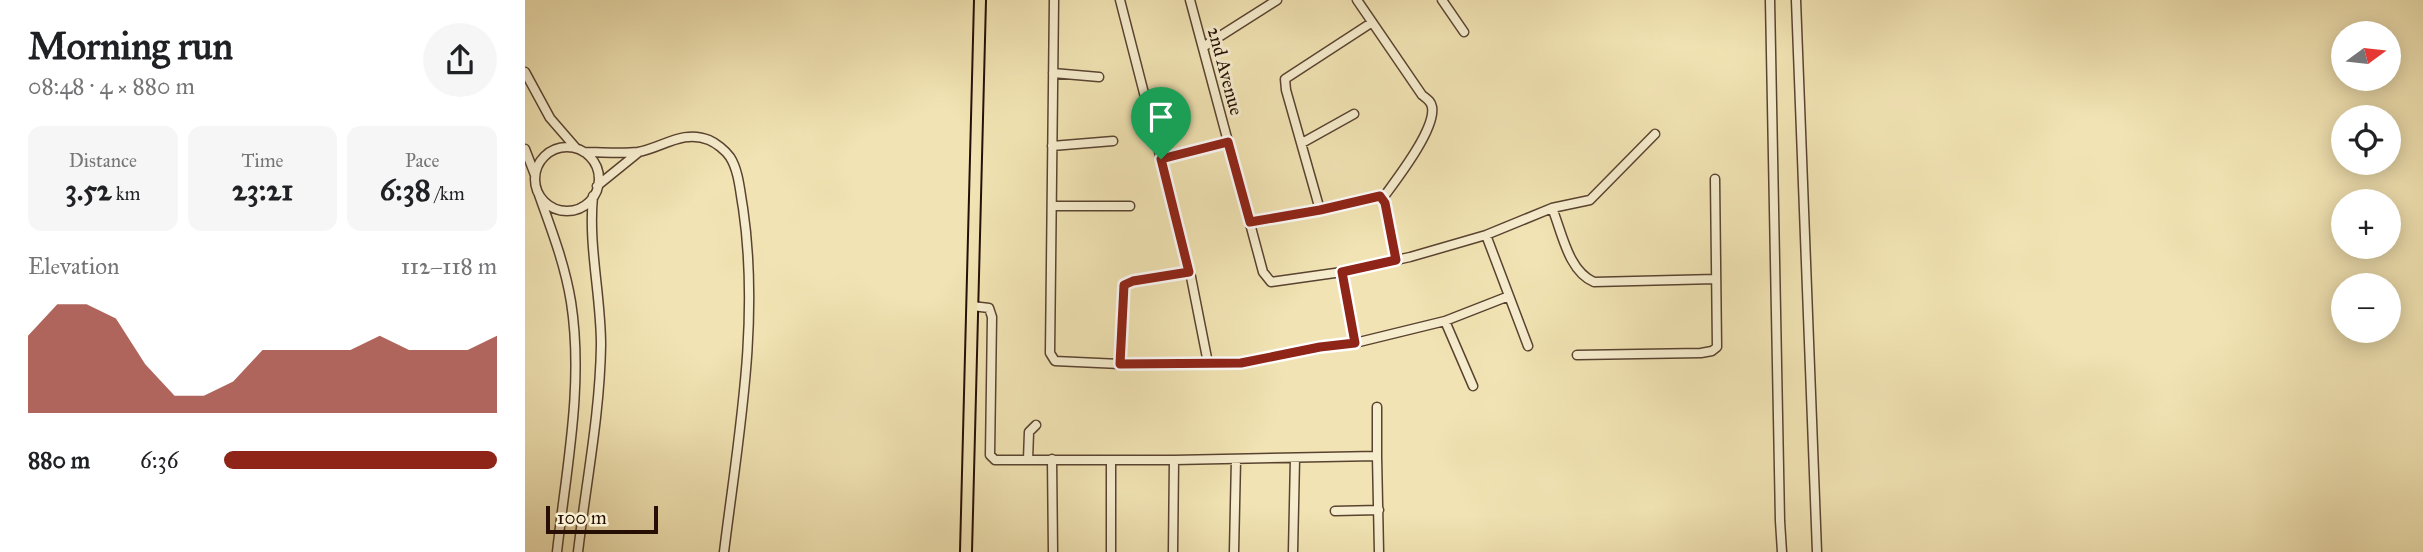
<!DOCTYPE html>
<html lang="en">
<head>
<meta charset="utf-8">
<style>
	body { margin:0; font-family:"IM FELL Great Primer",serif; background:#f6f6f6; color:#202124; height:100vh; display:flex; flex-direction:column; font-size:26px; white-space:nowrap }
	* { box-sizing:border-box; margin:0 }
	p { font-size:23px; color:#757577 }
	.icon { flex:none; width:38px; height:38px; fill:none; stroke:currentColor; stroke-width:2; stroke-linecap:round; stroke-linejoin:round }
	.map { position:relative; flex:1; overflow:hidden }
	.side { display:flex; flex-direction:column; background:#fff; width:525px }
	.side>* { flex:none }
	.needle { width:46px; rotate:75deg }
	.buttons { position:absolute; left:1806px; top:21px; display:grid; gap:14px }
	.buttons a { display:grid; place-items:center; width:70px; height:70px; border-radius:50%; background:#fff; box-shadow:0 4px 18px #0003; font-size:35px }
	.scale { position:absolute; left:21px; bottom:18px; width:112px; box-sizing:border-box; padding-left:7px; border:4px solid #260e05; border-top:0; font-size:19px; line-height:24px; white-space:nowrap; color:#260e05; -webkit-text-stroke:5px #f6edce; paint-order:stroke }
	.pin { position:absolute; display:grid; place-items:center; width:60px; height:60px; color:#fff; margin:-72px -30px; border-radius:50% 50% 50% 0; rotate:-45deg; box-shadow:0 0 7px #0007 }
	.pin .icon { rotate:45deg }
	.round { display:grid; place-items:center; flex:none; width:74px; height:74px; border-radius:37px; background:#f6f6f6 }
	.headline { display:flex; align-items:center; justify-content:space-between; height:119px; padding:0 28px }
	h1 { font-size:38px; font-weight:700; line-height:52px }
	.stats { display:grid; grid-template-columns:repeat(3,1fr); gap:10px; height:119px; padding:7px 28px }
	.stats div { display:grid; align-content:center; border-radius:14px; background:#f6f6f6; text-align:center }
	.stats b { font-size:30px; font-weight:700 }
	.stats small { font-size:19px; font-weight:400 }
	.stats p { font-size:19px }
	.chart { height:196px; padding:14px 28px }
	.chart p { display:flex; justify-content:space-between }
	.chart svg { width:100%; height:126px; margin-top:7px; fill:#8f2418; opacity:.7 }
	ul { padding:0 28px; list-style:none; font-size:23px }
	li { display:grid; grid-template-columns:112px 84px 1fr; align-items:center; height:52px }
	li i { height:18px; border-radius:9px; background:#8f2418 }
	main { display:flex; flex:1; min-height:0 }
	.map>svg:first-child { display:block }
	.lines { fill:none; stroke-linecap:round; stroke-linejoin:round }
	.minor-casing { stroke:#594330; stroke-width:11 }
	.major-casing { stroke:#260e05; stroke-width:14 }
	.minor { stroke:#f6edce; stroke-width:8 }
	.major { stroke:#f1e3b3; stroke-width:10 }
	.route-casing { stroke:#fff; stroke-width:14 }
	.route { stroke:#8f2418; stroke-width:9 }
	.labels { text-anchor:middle; stroke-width:6; stroke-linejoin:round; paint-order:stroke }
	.street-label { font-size:19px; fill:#260e05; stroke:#f6edce }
</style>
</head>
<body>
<main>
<section class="side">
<div class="headline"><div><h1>Morning run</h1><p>08:48 · 4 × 880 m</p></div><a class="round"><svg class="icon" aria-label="share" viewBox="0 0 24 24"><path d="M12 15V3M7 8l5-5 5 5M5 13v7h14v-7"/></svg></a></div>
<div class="stats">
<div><p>Distance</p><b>3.52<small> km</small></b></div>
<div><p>Time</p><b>23:21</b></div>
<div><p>Pace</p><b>6:38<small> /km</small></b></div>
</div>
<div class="chart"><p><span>Elevation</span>112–118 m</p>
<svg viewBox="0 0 160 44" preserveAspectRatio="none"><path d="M0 44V17L10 6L20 6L30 11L40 27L50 38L60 38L70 33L80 22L90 22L100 22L110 22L120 17L130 22L140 22L150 22L160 17V44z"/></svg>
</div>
<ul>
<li><b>880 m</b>6:36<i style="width:100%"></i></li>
</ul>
</section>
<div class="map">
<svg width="1898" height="552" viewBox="0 0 1898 552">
	<rect width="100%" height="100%" fill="#f1e3b3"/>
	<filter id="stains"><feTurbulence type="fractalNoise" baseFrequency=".00286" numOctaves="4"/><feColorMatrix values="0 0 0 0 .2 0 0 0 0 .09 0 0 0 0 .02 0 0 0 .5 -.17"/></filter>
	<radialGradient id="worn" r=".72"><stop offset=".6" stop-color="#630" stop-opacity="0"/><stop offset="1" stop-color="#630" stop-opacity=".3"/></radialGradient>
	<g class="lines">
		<g class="minor-casing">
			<path id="minor" d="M529,0L525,353L530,361L595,364L716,363L795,347L830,343L920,321L984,296
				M595,0L665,272L683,363
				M665,0L738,272L746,282L817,272L885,257L961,235L1027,208L1065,200L1130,134
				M832,0L897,95C902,99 906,101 907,107C911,129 871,180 858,198
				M917,0L939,32
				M1245,0L1255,521L1257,552
				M1271,0L1292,552
				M678,47L752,0
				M0,72L25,118L51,148
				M528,73L574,77
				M777,143L829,114
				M527,146L588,141
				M10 179a32 32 0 1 1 64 0a32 32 0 1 1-64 0Z
				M0,149L10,175
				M59,152C77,152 96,154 113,152C137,148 158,129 184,140C191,143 200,150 205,157C214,171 215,192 218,208C235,323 213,438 199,552
				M636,159L703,142
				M72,186L114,152
				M14,195C27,231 40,265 46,302C59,385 41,470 32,552
				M527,206H605
				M1027,208C1037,232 1043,271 1069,282L1191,279
				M795,210L761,90L760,79L846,23
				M725,222L795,210L855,196L860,203L871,260
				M961,235L1003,346
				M817,272L830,343
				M447,306L464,308L467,317L465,455L470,460H649L852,456V407
				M920,321L948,386
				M1052,355L1176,353L1187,351L1192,347L1190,179
				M595,364L599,285L608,281L665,272
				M852,456L854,552
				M527,459L528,552
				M503,460L504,432L511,425
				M586,461V552
				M810,511L854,510
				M53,552C61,483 75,414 76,345C76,295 63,246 68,196
				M648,552L649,460
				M709,552L711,459
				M768,552L770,458"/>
		</g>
		<g class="major-casing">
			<path id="major" d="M441,552L455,0"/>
		</g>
		<use href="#minor" class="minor"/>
		<use href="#major" class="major"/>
	</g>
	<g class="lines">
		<g class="route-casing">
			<path id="route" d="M703,142L725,222L795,210L855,196L860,203L871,260L817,272L830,343L795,347L716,363L595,364L599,285L608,281L664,272L636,159Z"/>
		</g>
		<use href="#route" class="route"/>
	</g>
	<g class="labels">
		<g class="street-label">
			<text transform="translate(701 71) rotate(75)" y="7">2nd Avenue</text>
		</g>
	</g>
	<rect width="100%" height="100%" filter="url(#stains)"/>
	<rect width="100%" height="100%" fill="url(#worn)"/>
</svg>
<div class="buttons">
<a><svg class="needle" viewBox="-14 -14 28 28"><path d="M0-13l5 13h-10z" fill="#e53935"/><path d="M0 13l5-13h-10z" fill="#757577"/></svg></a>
<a><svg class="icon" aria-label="locate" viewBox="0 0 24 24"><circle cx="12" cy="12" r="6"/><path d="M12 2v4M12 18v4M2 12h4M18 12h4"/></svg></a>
<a>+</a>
<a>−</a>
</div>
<div class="scale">100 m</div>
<div class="pin" style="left:636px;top:159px;background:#1e9e55"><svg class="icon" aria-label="arrive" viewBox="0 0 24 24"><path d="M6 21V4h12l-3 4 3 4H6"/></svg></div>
</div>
</main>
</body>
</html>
